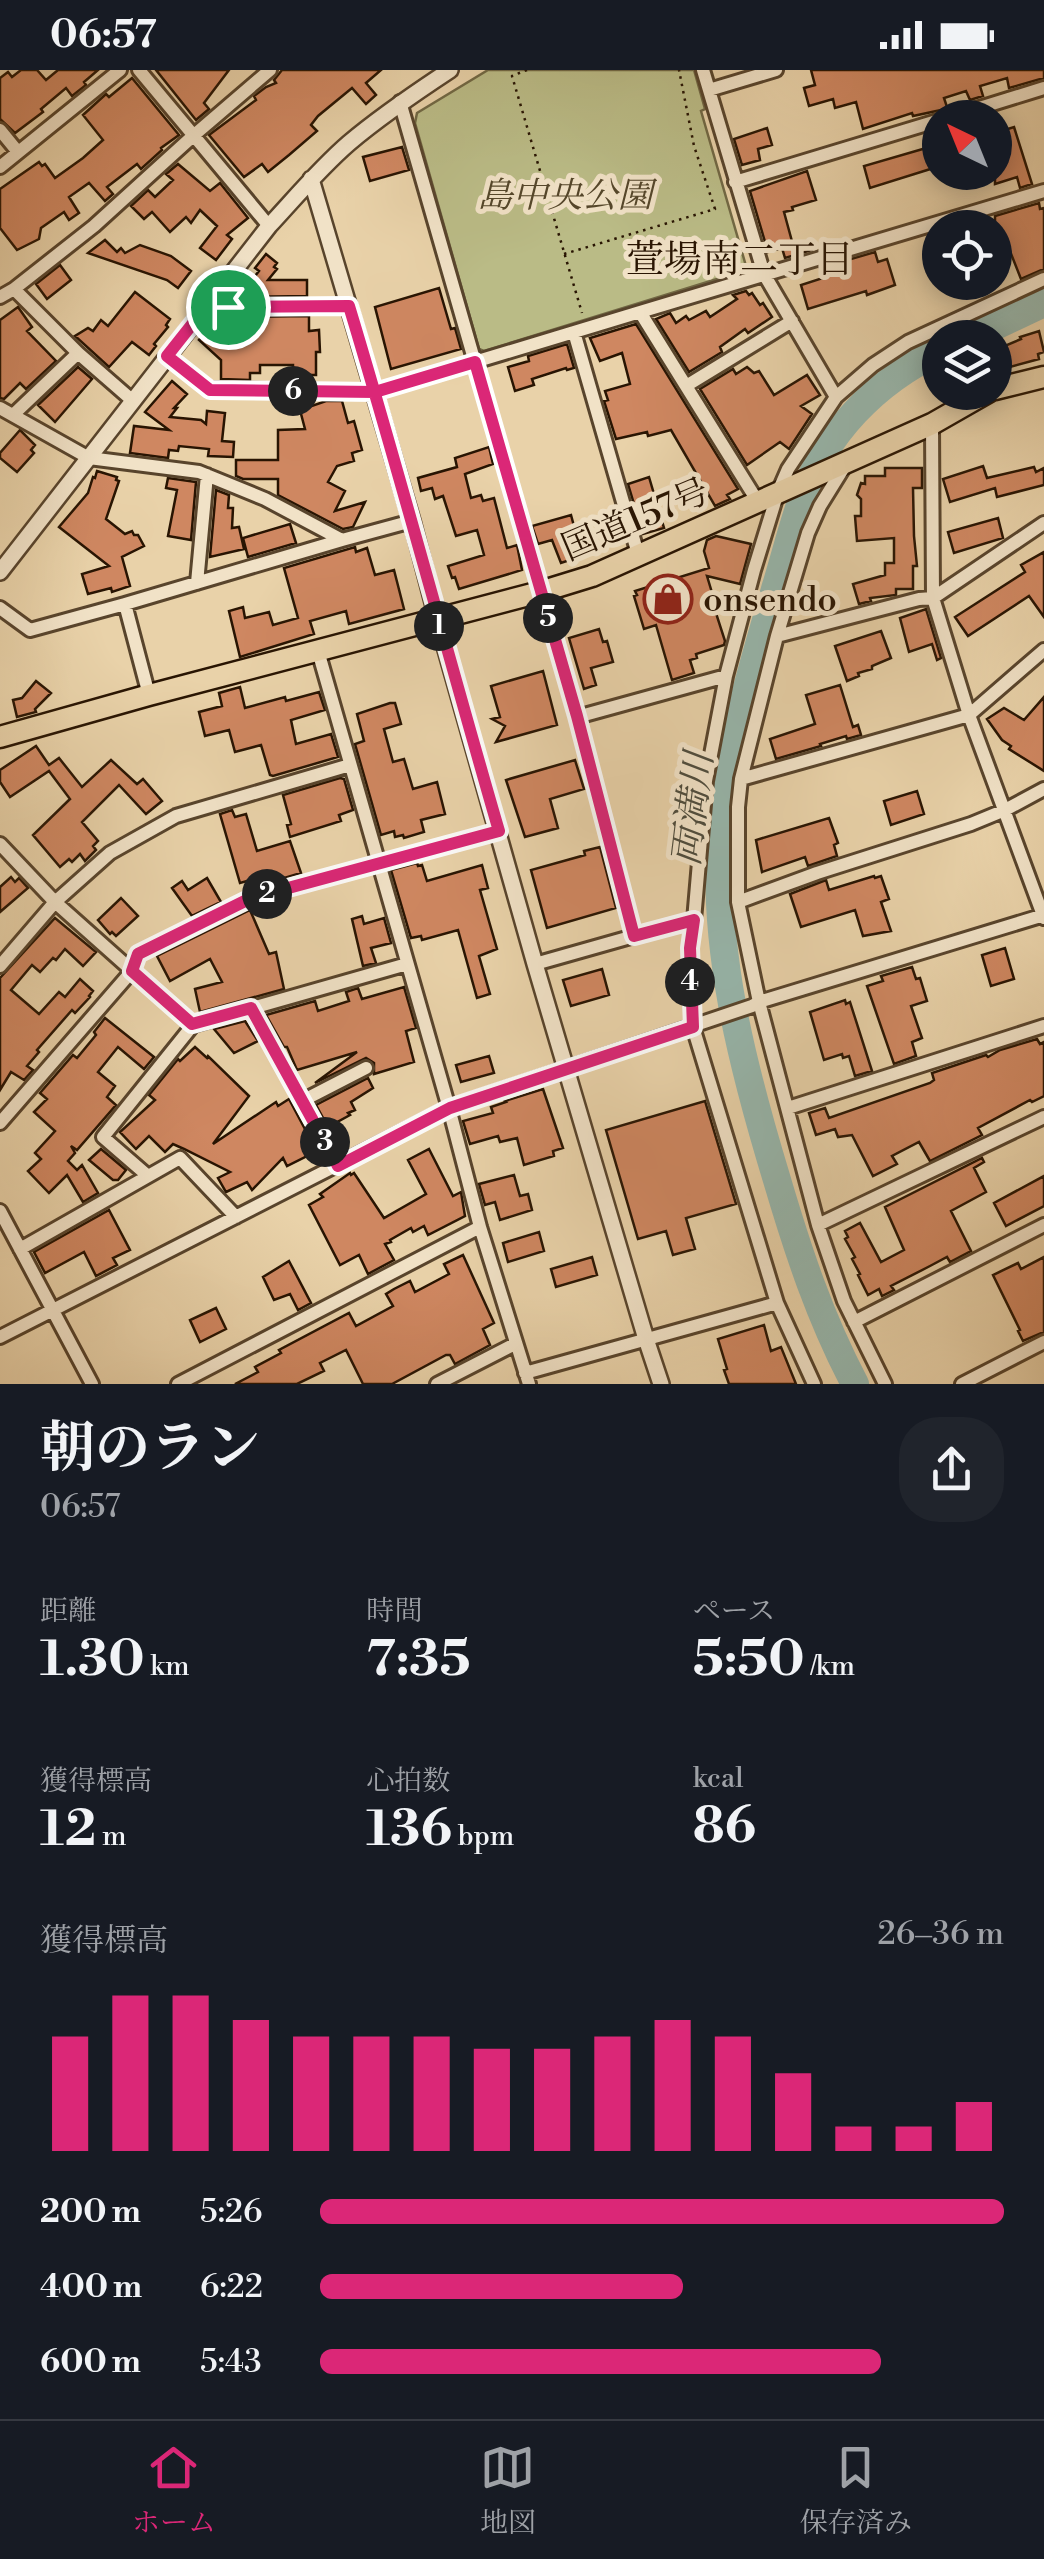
<!DOCTYPE html>
<html lang="ja">
<head>
<meta charset="utf-8">
<style>
	body { margin:0; font-family:"Libre Bodoni","Noto Serif JP",serif; background:#20242c; color:#f1f3f6; height:100vh; display:flex; flex-direction:column; font-size:38px; white-space:nowrap }
	* { box-sizing:border-box; margin:0 }
	p { font-size:32px; color:#9ea1a6 }
	.icon { flex:none; width:55px; height:55px; fill:none; stroke:currentColor; stroke-width:2; stroke-linecap:round; stroke-linejoin:round }
	.map { position:relative; height:1314px; overflow:hidden }
	.panel { display:flex; flex-direction:column; background:#171b24; flex:1 }
	.panel>* { flex:none }
	.needle { width:65px; rotate:317deg }
	.buttons { position:absolute; left:922px; top:30px; display:grid; gap:20px }
	.buttons a { display:grid; place-items:center; width:90px; height:90px; border-radius:50%; background:#171b24; box-shadow:0 5px 25px #0003; font-size:50px }
	.pin { position:absolute; display:grid; place-items:center; width:85px; height:85px; color:#fff; margin:-42px; border:5px solid #fff; border-radius:50%; box-shadow:0 2px 10px #0007 }
	.km { position:absolute; width:50px; height:50px; margin:-25px; border-radius:50%; background:#222; color:#fff; font-size:28px; line-height:50px; text-align:center }
	.round { display:grid; place-items:center; flex:none; width:105px; height:105px; border-radius:40px; background:#20242c }
	.summary { display:flex; align-items:center; justify-content:space-between; height:170px; padding:0 40px }
	h1 { font-size:55px; font-weight:700; line-height:75px }
	.figures { display:grid; grid-template-columns:repeat(3,1fr); gap:15px; height:170px; padding:10px 40px }
	.figures div { display:grid; align-content:center }
	.figures b { font-size:50px; font-weight:700 }
	.figures small { font-size:28px; font-weight:400 }
	.figures p { font-size:28px }
	.chart { height:280px; padding:20px 40px }
	.chart p { display:flex; justify-content:space-between }
	.chart svg { width:100%; height:180px; margin-top:10px; stroke:#db2777; stroke-width:6 }
	ul { padding:0 40px; list-style:none; font-size:32px }
	li { display:grid; grid-template-columns:160px 120px 1fr; align-items:center; height:75px }
	li i { height:25px; border-radius:12px; background:#db2777 }
	.status { display:flex; justify-content:space-between; align-items:center; height:70px; padding:0 50px; background:#171b24; direction:ltr }
	.status svg { height:28px; fill:currentColor }
	.tabs { display:flex; justify-content:space-around; align-items:center; height:140px; border-top:2px solid #363941; background:#171b24; font-size:28px; color:#9ea1a6 }
	.tabs a { display:grid; justify-items:center; gap:5px }
	.tabs .active { color:#db2777 }
	.map>svg:first-child { display:block }
	.green { fill:#babb86; stroke:#716844; stroke-width:2.5 }
	.lines { fill:none; stroke-linecap:round; stroke-linejoin:round }
	.river { stroke:#97b7ad; stroke-width:28 }
	.building { fill:#cf8761; stroke:#281402; stroke-width:2.5 }
	.minor-casing { stroke:#58442c; stroke-width:18 }
	.tertiary-casing { stroke:#58442c; stroke-width:20 }
	.trunk-casing { stroke:#281402; stroke-width:25 }
	.path { stroke:#281402; stroke-width:2.5; stroke-dasharray:2.5 5; stroke-linecap:butt }
	.minor { stroke:#f1e2c7; stroke-width:12 }
	.tertiary { stroke:#f1e2c7; stroke-width:15 }
	.trunk { stroke:#e9d2a9; stroke-width:20 }
	.route-casing { stroke:#fff; stroke-width:20 }
	.route { stroke:#db2777; stroke-width:12 }
	.labels { text-anchor:middle; stroke-width:10; stroke-linejoin:round; paint-order:stroke }
	.park-label { font-size:35px; font-style:italic; fill:#54462a; stroke:#f1e2c7 }
	.street-label { font-size:35px; fill:#281402; stroke:#f1e2c7 }
	.poi-label { font-size:35px; fill:#281402; stroke:#f1e2c7; text-anchor:start }
	.neighbourhood-label { font-size:38px; fill:#281402; stroke:#f1e2c7 }
	.water-label { font-size:38px; font-style:italic; fill:#4f4d3e; stroke:#f1e2c7 }
</style>
</head>
<body>
<div class="status"><b>06:57</b><svg viewBox="0 0 49 12"><path d="M0 12V9h3v3zM5 12V6h3v6zM10 12V3h3v9zM15 12V0h3v12zM26 1h20v11H26zM47 4h2v5h-2z"/></svg></div>
<div class="map">
<svg width="1044" height="1314" viewBox="0 0 1044 1314">
	<rect width="100%" height="100%" fill="#e9d2a9"/>
	<filter id="stains"><feTurbulence type="fractalNoise" baseFrequency=".002" numOctaves="4"/><feColorMatrix values="0 0 0 0 .2 0 0 0 0 .09 0 0 0 0 .02 0 0 0 .5 -.17"/></filter>
	<radialGradient id="worn" r=".72"><stop offset=".6" stop-color="#630" stop-opacity="0"/><stop offset="1" stop-color="#630" stop-opacity=".3"/></radialGradient>
	<path class="green" d="M488,0H694L705,39L701,41L746,196L743,201L484,281L479,279L415,53L417,43Z"/>
	<g class="lines">
		<path class="river" d="M970,268L1044,233
			M855,1314C820,1248 798,1181 777,1110C742,995 711,876 721,754C728,675 753,596 775,519C784,490 791,461 801,432C824,364 876,311 940,281"/>
	</g>
	<path class="building" d="M21,0H37L46,10L58,0H98L84,12L86,15L72,26L66,18L41,39L43,42L15,63L0,49V8L8,2L12,7Z
		M156,0H229L204,33L209,39L196,50Z
		M282,0H381L366,13L376,25L366,34L352,18L318,46L311,55L317,61L289,85L268,102L262,94L244,107L209,65L256,30L254,26L266,17L276,13L274,10Z
		M811,0H1044V8L1009,18L1007,8L980,16L983,26L970,30L966,21L944,28L947,37L941,40L913,46L912,43L863,59L856,32L835,38L833,29L809,36L804,18L815,15Z
		M132,8L179,65L161,78L162,80L141,99L137,94L107,117L113,124L105,131L89,113L69,127L79,143L69,150L64,142L41,158L39,169L17,180L0,158V119L39,92L42,96L45,94L55,108L83,88L103,70L83,45L106,24L109,27Z
		M1014,57L1032,114L1020,118L1017,107L995,114V108L959,116L955,102H995V63Z
		M767,58L772,75L758,79L760,90L742,95L734,69Z
		M940,74V96L870,118L864,96Z
		M402,77L409,100L370,111L363,87Z
		M178,94L210,121L220,113L248,148L227,165L232,169L216,190L200,178L217,156L200,140L191,153L186,147L170,162L152,142L144,149L131,136L148,120L155,127L173,110L166,104Z
		M807,101L816,130L792,137L793,140L784,142L793,175L810,170L812,180L785,188L782,178L768,182L750,121Z
		M1039,133L1040,139L1044,138V199L1021,209L1006,171L995,173V146Z
		M105,170L117,182L121,178L125,183L140,175L171,186L191,201L178,218L167,210L88,183Z
		M875,182L878,192L887,189L895,215L867,225L866,221L808,239L801,215L823,208L820,198Z
		M266,184L277,193L274,197L277,199L268,210H307V226L241,227V217H246L259,201L255,198Z
		M60,195L71,210L47,229L36,214Z
		M439,218L451,259L455,258L461,279L391,299L375,237Z
		M746,221L749,225L752,223L760,235L763,233L772,247L748,263L745,259L720,277L722,282L689,302L656,249L670,243L676,253L686,246L689,250L706,241L710,247L737,229L733,225Z
		M135,222L170,249L166,255L168,257L154,274L156,276L149,285L132,272L109,297L75,266L88,258L93,261L101,250L108,256Z
		M18,237L32,257L27,261L56,291L26,319L20,313L4,329L0,328V250Z
		M221,244L228,247L309,246V261L319,260L320,282H316V305H293V295H260V303H250V310L221,309V290L199,270Z
		M636,254L738,419L727,425L730,429L715,436L671,360L648,366L647,362L616,369L604,331L608,330L605,321L630,314L622,283L600,291L590,268Z
		M1039,261L1044,282L1038,284L1039,289L995,301V280L1021,269L1020,267Z
		M567,274L574,298L567,300L566,298L532,309L534,315L515,321L508,297L529,291L528,286Z
		M78,297L92,309L55,352L38,335Z
		M747,297L754,303L759,301L774,325L807,305L820,325L801,336L812,344L789,379L780,372L747,395L700,319L733,299L736,304Z
		M172,311L187,324L174,338H177L170,347L201,350L206,354L207,341L225,343L222,371L234,372L233,387L208,386L209,379L179,376L178,381L169,380L168,388L130,383L134,356L169,360L145,342Z
		M326,331H342L348,353L354,351L362,380L352,383L354,391L337,396L328,412L345,421L335,441L365,432L353,457L343,459L278,425V409H243L236,406V390H278V360L305,359L300,340Z
		M20,360L35,375L31,380L34,383L17,402L0,388V383Z
		M489,377L493,394L465,404L471,428L481,425L483,431L494,428L507,478L517,475L522,500L459,519L455,507L452,508L448,496L484,485L477,460L456,466L443,426L435,429L432,418L421,421L418,408L457,397L455,388Z
		M983,396L987,408L1034,397L1036,402L1044,398V415L997,427L995,418L950,432L943,409Z
		M885,398H922V418H913L914,466L917,496H913V519H896V525L870,528L871,531L859,534L853,514L885,505V493H894V468L857,471L855,446H861V429L857,425L861,413L865,414V406H885Z
		M97,401L117,407L116,410L119,411L106,449L125,464L132,461L134,465H138L144,476L122,487L130,516L112,522L111,518L88,524L82,504L109,496L59,457L88,423L93,407L95,408Z
		M649,407L664,458L643,464L628,414Z
		M168,408L196,412L191,470L168,466L177,420L166,418Z
		M216,420L229,425L228,438H233L232,458L239,457L244,479L210,487Z
		M571,445L582,486L561,493L552,470L538,474L532,456Z
		M998,448L1003,468L954,483L948,462Z
		M290,454L296,473L248,487L243,468Z
		M716,466L751,474L740,514L707,506L716,536L714,537L725,571L724,575L696,584L697,588L690,590L694,603L672,610L656,555L644,559L634,526L637,525L635,521L709,498L704,481L707,470Z
		M355,477L356,482L367,478L375,505L394,500L404,539L349,554L346,541L310,551L314,564L240,587L229,541L243,537L245,548L269,542L273,555L298,548L284,498Z
		M1044,482V547L1029,526L968,566L955,547L1025,502L1021,495Z
		M926,539L941,588L937,590L932,574L909,582L900,548Z
		M599,559L603,572L607,571L613,592L591,598L596,615L584,619L569,568Z
		M881,561L891,588L872,596V599L858,603L859,606L847,611L835,576Z
		M543,601L557,655L496,672L505,656L492,649L500,647L491,616Z
		M36,611L51,623L35,639L36,642L17,647L13,630L22,628Z
		M840,615L853,657L858,655L861,665L847,669L846,666L820,674L821,676L776,689L770,669L815,654L806,625Z
		M240,617L245,638L285,627L286,631L319,622L325,640L291,650L296,674L331,664L338,687L273,706L270,705L261,675L235,682L229,660L205,666L199,642L222,636L219,623Z
		M1044,627V701L1009,679L1011,676L1002,670L987,649L1004,638L1024,650Z
		M390,633H395L401,654L384,659L393,692L404,689L413,719L437,712L445,744L421,750L424,762L404,768L403,765L395,767L394,761L381,765L355,674L364,671L357,644Z
		M36,676L49,695L59,688L82,717L111,690L137,714L143,709L162,731L146,744L119,715L82,752L98,771L93,776L96,780L85,791L80,784L72,792L69,789L60,797L33,765L70,729L49,701L10,727L0,712V700Z
		M575,690L584,719L550,729L558,758L525,767L506,710Z
		M340,708L344,709L353,740L339,745L341,751L290,767L287,755L291,754L283,725Z
		M917,721L924,744L891,755L884,731Z
		M232,740L235,747L246,744L257,781L290,771L301,803L261,815L258,808L240,813L220,744Z
		M829,748L838,773L834,775L837,786L808,796L805,787L762,802L756,770Z
		M600,777L616,838L547,858L531,800L585,785L584,781Z
		M417,793L418,796L422,795L427,811L482,795L488,818L480,820L497,879L479,886L490,924L477,928L458,860L422,870L421,866L411,868L391,800Z
		M874,806L875,808L881,806L889,829L881,832L891,861L863,866L855,840L801,857L790,824L826,810L829,820Z
		M11,807L15,812L19,808L28,818L0,842V817Z
		M207,808L221,832L192,846L172,818L182,811L188,820Z
		M121,828L138,846L116,866L112,862L110,864L98,850Z
		M250,840L269,884L276,882L284,919L200,942L195,919L222,912L210,889L170,911L157,886Z
		M362,846L364,854L384,848L391,873L371,878L376,893L363,896L352,849Z
		M55,848L96,882L83,896L65,879L56,890L53,888L40,902L32,895L11,920L39,944L59,922L65,927L80,909L93,921L89,926L90,927L75,943L72,940L37,980L39,982L27,996L33,1000L24,1010L11,1002L0,1020V908Z
		M1005,878L1014,909L991,916L982,885Z
		M912,897L916,909L920,908L927,931L911,936L922,968L912,972L916,986L894,994L867,916L883,911L881,906Z
		M602,899L609,925L571,936L563,910Z
		M404,917L416,958L406,961L414,992L374,1004V993L366,988L315,1013L357,982L297,1000L287,977H284L266,945L315,931L318,941L349,931L346,922L358,918L362,929Z
		M845,930L846,934L850,932L872,1001L855,1006L849,986L843,988L842,984L824,990L810,942Z
		M105,948L154,987L144,999L118,977L98,1002L115,1016L107,1027L116,1035L77,1080L71,1076L75,1083L68,1091L77,1100L82,1095L98,1123L83,1132L67,1105L49,1123L28,1101L41,1089L35,1083L55,1061L34,1042L47,1029L40,1023L73,985L77,988L96,965L94,962Z
		M245,951L258,971L234,983L214,959Z
		M1037,969L1040,974L1044,972V1026L1032,1032L1030,1030L978,1058L982,1065L930,1091L919,1072L892,1086L897,1094L873,1106L852,1065L838,1067L835,1059L816,1065L809,1043L825,1038L829,1048L930,1013L934,1010L932,1003L986,985L988,987L1000,980Z
		M195,977L207,988L208,986L249,1026L213,1074L276,1032L278,1036L289,1029L315,1078L306,1082L307,1086L287,1096L283,1088L252,1120L247,1112L226,1122L218,1108L230,1102L184,1079L173,1074L165,1082L149,1066L136,1079L120,1062L155,1030L149,1025L178,989L180,991Z
		M489,986L494,1003L461,1012L456,995Z
		M368,1008L373,1018L351,1032L355,1040L348,1043L350,1045L328,1057L316,1035Z
		M543,1019L563,1078L553,1081L554,1086L524,1095L517,1068L500,1072L498,1066L470,1074L463,1051L493,1043L491,1037L506,1032L505,1031Z
		M705,1031L736,1134L686,1148L695,1179L673,1185L666,1161L638,1169L606,1060Z
		M101,1079L126,1100L118,1110H113L89,1090Z
		M429,1079L453,1126L461,1122L465,1146L428,1165L424,1156L413,1162L411,1158L390,1170L391,1172L385,1174L394,1190L368,1204L359,1185L340,1195L309,1135L323,1127L320,1124L350,1103L351,1105L354,1103L384,1148L426,1124L408,1090Z
		M982,1088L984,1092L974,1098L986,1122L951,1141L971,1181L950,1192L947,1187L930,1196L891,1216L894,1220L882,1226L879,1219L868,1225L858,1205L860,1204L852,1189L855,1187L845,1169L848,1167L845,1161L860,1153L881,1192L904,1180L885,1137Z
		M514,1105L520,1126L528,1124L532,1140L500,1150L495,1132L485,1135L479,1114Z
		M1044,1106V1136L1006,1156L994,1133Z
		M109,1140L130,1180L113,1188L117,1195L96,1206L84,1182L45,1203L34,1182Z
		M539,1162L544,1181L508,1192L503,1173Z
		M463,1185L494,1253L483,1259L490,1275L455,1294L450,1285H446L392,1314H363L346,1280L320,1293L324,1301L297,1314H235L258,1302L255,1297L281,1283L279,1280L349,1243L356,1256L393,1236L386,1224L394,1219L410,1211L415,1222L449,1204L444,1194Z
		M592,1187L597,1205L556,1217L551,1199Z
		M1044,1187V1262L1023,1271L1018,1261L1020,1260L993,1205L1018,1193L1021,1199Z
		M289,1191L311,1233L298,1240L290,1224L274,1230L263,1207Z
		M216,1238L226,1259L200,1272L190,1250Z
		M764,1255L771,1281L781,1277L796,1314H729L724,1300L727,1299L718,1269Z"/>
	<g class="lines">
		<g class="minor-casing">
			<path id="minor" d="M139,0L269,156
				M709,20L776,0
				M400,32L577,647L726,606
				M947,48L1044,18
				M0,60L18,82
				M0,97L120,0
				M735,112L940,50
				M14,219L78,283L133,331
				M0,227L14,219L94,156L193,66L270,0
				M213,228L228,237L349,236
				M640,242L1044,121
				M574,262L640,242L758,432
				M167,286L209,319L375,322L574,262L638,484
				M686,316L792,251
				M836,327L873,295L908,272L1044,209
				M0,338L89,388L199,402L265,429L342,470L125,534
				M14,344L78,283
				M932,354L933,528L1044,453
				M846,394L820,436L808,463L777,566L741,709L738,737V832L759,932L818,1155L844,1231L885,1314
				M342,470L412,451
				M197,513L207,405
				M0,538L30,560L125,534L149,625
				M777,566L919,529L933,528L969,645L1044,580
				M318,581L449,1038L480,1157L529,1314
				M741,709L969,645L1044,848
				M0,774L55,832L193,955
				M738,832L817,803L971,754L1005,740L1044,719
				M694,850L706,711L726,606L754,500L778,422L788,399L836,327L764,204L703,0
				M634,866L694,850L690,878L693,957L777,1233L814,1314
				M535,894L634,866L577,647
				M0,896L55,832L110,783L176,746L350,695
				M251,938L338,1096
				M302,1031L366,998
				M788,1038L1044,956
				M0,1053L132,901L138,884L251,828L499,761
				M148,1106L103,1067L193,955L407,894
				M0,1141L92,1314
				M818,1155L1044,1047
				M20,1179L180,1088L236,1147
				M854,1252L1044,1155
				M0,1267L449,1038L752,936L759,932L1044,845
				M525,1303L777,1233
				M178,1314L480,1157
				M437,1314L515,1274
				M962,1314L1044,1272"/>
		</g>
		<g class="tertiary-casing">
			<path id="tertiary" d="M311,109L412,451L437,548L535,894L646,1269L661,1314
				M0,502L269,156C295,128 320,98 349,73C381,46 415,23 450,0"/>
		</g>
		<g class="trunk-casing">
			<path id="trunk" d="M995,319L1044,307
				M0,667L149,625L540,522L592,506L932,354L988,322"/>
		</g>
		<path class="path" d="M527,0L512,6L582,243
			M564,184L715,139L694,76L679,0"/>
		<use href="#minor" class="minor"/>
		<use href="#tertiary" class="tertiary"/>
		<use href="#trunk" class="trunk"/>
	</g>
	<g class="lines">
		<g class="route-casing">
			<path id="route" d="M228,237L349,236C402,411 448,586 499,761L251,828L138,884L132,901L192,954L251,938L338,1096L450,1038L693,957L690,878L694,850L634,866L577,646L475,292L375,322L210,320L167,286L213,228L228,237"/>
		</g>
		<use href="#route" class="route"/>
	</g>
	<defs>
		<g id="shop-ring" transform="scale(2.5)"><circle r="9.5" fill="#f1e2c7" stroke="#8f2418" stroke-width="1.5"/><path d="M-5-2.5h2.3a2.7 3.5 0 0 1 5.4 0H5L5.5 6h-11ZM-1.5-2.5h3a1.5 2.3 0 0 0-3 0Z" fill="#8f2418"/></g>
	</defs>
	<g fill-rule="evenodd">
		<use href="#shop-ring" x="668" y="529"/>
	</g>
	<g class="labels">
		<g class="park-label">
			<text x="565" y="137">島中央公園</text>
		</g>
		<g class="street-label">
			<text transform="translate(635 449) rotate(-23)" y="12">国道157号</text>
		</g>
		<g class="poi-label">
			<text x="703" y="541">onsendo</text>
		</g>
		<g class="neighbourhood-label">
			<text x="740" y="202">萱場南二丁目</text>
		</g>
		<g class="water-label">
			<text transform="translate(692 739) rotate(-83)" y="13">両満川</text>
		</g>
	</g>
	<rect width="100%" height="100%" filter="url(#stains)"/>
	<rect width="100%" height="100%" fill="url(#worn)"/>
</svg>
<div class="buttons">
<a><svg class="needle" viewBox="-14 -14 28 28"><path d="M0-13l5 13h-10z" fill="#e53935"/><path d="M0 13l5-13h-10z" fill="#9ea1a6"/></svg></a>
<a><svg class="icon" aria-label="locate" viewBox="0 0 24 24"><circle cx="12" cy="12" r="6"/><path d="M12 2v4M12 18v4M2 12h4M18 12h4"/></svg></a>
<a><svg class="icon" aria-label="layers" viewBox="0 0 24 24"><path d="M12 4l9 5-9 5-9-5zM3 14l9 5 9-5"/></svg></a>
</div>
<div class="pin" style="left:228px;top:237px;background:#1e9e55"><svg class="icon" aria-label="arrive" viewBox="0 0 24 24"><path d="M6 21V4h12l-3 4 3 4H6"/></svg></div>
<b class="km" style="left:439px;top:556px">1</b>
<b class="km" style="left:267px;top:824px">2</b>
<b class="km" style="left:325px;top:1072px">3</b>
<b class="km" style="left:690px;top:912px">4</b>
<b class="km" style="left:548px;top:548px">5</b>
<b class="km" style="left:293px;top:321px">6</b>
</div>
<section class="panel">
<div class="summary"><div><h1>朝のラン</h1><p>06:57</p></div><a class="round"><svg class="icon" aria-label="share" viewBox="0 0 24 24"><path d="M12 15V3M7 8l5-5 5 5M5 13v7h14v-7"/></svg></a></div>
<div class="figures">
<div><p>距離</p><b>1.30<small> km</small></b></div>
<div><p>時間</p><b>7:35</b></div>
<div><p>ペース</p><b>5:50<small> /km</small></b></div>
</div>
<div class="figures">
<div><p>獲得標高</p><b>12<small> m</small></b></div>
<div><p>心拍数</p><b>136<small> bpm</small></b></div>
<div><p>kcal</p><b>86</b></div>
</div>
<div class="chart"><p><span>獲得標高</span>26–36 m</p>
<svg viewBox="0 0 160 44" preserveAspectRatio="none"><path d="M5 44V16M15 44V6M25 44V6M35 44V12M45 44V16M55 44V16M65 44V16M75 44V19M85 44V19M95 44V16M105 44V12M115 44V16M125 44V25M135 44V38M145 44V38M155 44V32"/></svg>
</div>
<ul>
<li><b>200 m</b>5:26<i style="width:100%"></i></li>
<li><b>400 m</b>6:22<i style="width:53%"></i></li>
<li><b>600 m</b>5:43<i style="width:82%"></i></li>
</ul>
</section>
<nav class="tabs">
<a class="active"><svg class="icon" aria-label="home" viewBox="0 0 24 24"><path d="M3 11l9-7 9 7M6 9v11h12V9"/></svg>ホーム</a>
<a><svg class="icon" aria-label="map" viewBox="0 0 24 24"><path d="M3 6l6-2 6 2 6-2v14l-6 2-6-2-6 2zM9 4v14M15 6v14"/></svg>地図</a>
<a><svg class="icon" aria-label="saved" viewBox="0 0 24 24"><path d="M7 4h10v16l-5-4-5 4z"/></svg>保存済み</a>
</nav>
</body>
</html>
